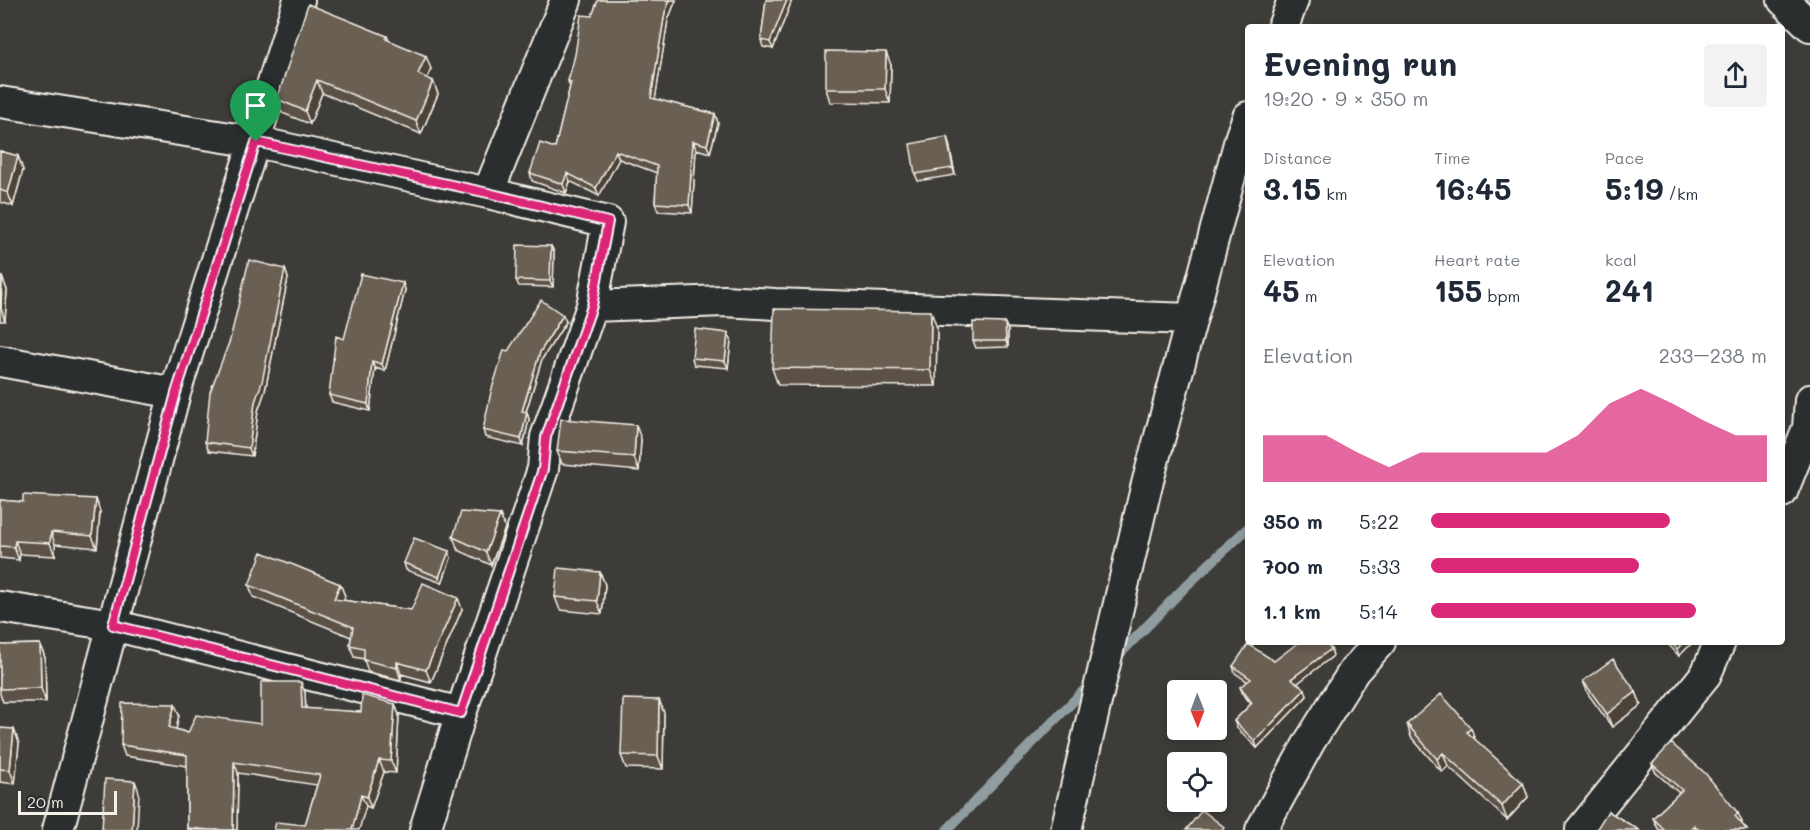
<!DOCTYPE html>
<html lang="en">
<head>
<meta charset="utf-8">
<style>
	body { margin:0; font-family:Mali,sans-serif; background:#f2f2f3; color:#1f2937; height:100vh; display:flex; flex-direction:column; font-size:22px; white-space:nowrap }
	* { box-sizing:border-box; margin:0 }
	p { font-size:20px; color:#747a83 }
	.icon { flex:none; width:33px; height:33px; fill:none; stroke:currentColor; stroke-width:2; stroke-linecap:round; stroke-linejoin:round }
	.map { position:relative; flex:1; overflow:hidden }
	.drawer { position:absolute; left:1245px; top:24px; width:540px; height:621px; display:flex; flex-direction:column; background:#fff; border-radius:6px; box-shadow:0 3px 9px #0003 }
	.drawer>* { flex:none }
	.needle { width:39px; rotate:179deg }
	.buttons { position:absolute; left:1167px; top:680px; display:grid; gap:12px }
	.buttons a { display:grid; place-items:center; width:60px; height:60px; border-radius:6px; background:#fff; box-shadow:0 3px 9px #0003; font-size:30px }
	.scale { position:absolute; left:18px; bottom:15px; width:99px; box-sizing:border-box; padding-left:6px; border:3px solid #f4f1e8; border-top:0; font-size:16px; line-height:21px; white-space:nowrap; color:#f4f1e8; -webkit-text-stroke:4px #2a2d2e; paint-order:stroke }
	.pin { position:absolute; display:grid; place-items:center; width:51px; height:51px; color:#fff; margin:-62px -26px; border-radius:50% 50% 50% 0; rotate:-45deg; box-shadow:0 0 6px #0007 }
	.pin .icon { rotate:45deg }
	.round { display:grid; place-items:center; flex:none; width:63px; height:63px; border-radius:6px; background:#f2f2f3 }
	.head { display:flex; align-items:center; justify-content:space-between; height:102px; padding:0 18px }
	h1 { font-size:33px; font-weight:700; line-height:45px }
	.metrics { display:grid; grid-template-columns:repeat(3,1fr); gap:9px; height:102px; padding:6px 18px }
	.metrics div { display:grid; align-content:center }
	.metrics b { font-size:30px; font-weight:700 }
	.metrics small { font-size:16px; font-weight:400 }
	.metrics p { font-size:16px }
	.chart { height:168px; padding:12px 18px }
	.chart p { display:flex; justify-content:space-between }
	.chart svg { width:100%; height:108px; margin-top:6px; fill:#db2777; opacity:.7 }
	ul { padding:0 18px; list-style:none; font-size:20px }
	li { display:grid; grid-template-columns:96px 72px 1fr; align-items:center; height:45px }
	li i { height:15px; border-radius:8px; background:#db2777 }
	.map>svg:first-child { display:block }
	.lines { fill:none; stroke-linecap:round; stroke-linejoin:round }
	.stream { stroke:#8f9da0; stroke-width:10 }
	.minor-casing { stroke:#f4f1e8; stroke-width:34 }
	.minor { stroke:#2a2d2e; stroke-width:30 }
	.wall { fill:#5c5147; stroke:#f4f1e8; stroke-width:1.5 }
	.shaded-wall { fill:#4b4239; stroke:#f4f1e8; stroke-width:1.5 }
	.building { fill:#6b5e52; stroke:#f4f1e8; stroke-width:1.5 }
	.route-casing { stroke:#fff; stroke-width:12 }
	.route { stroke:#db2777; stroke-width:8 }
</style>
</head>
<body>
<div class="map">
<svg width="1810" height="830" viewBox="0 0 1810 830">
	<rect width="100%" height="100%" fill="#3e3c39"/>
	<filter id="ink" filterUnits="userSpaceOnUse"><feTurbulence type="fractalNoise" baseFrequency=".0167" numOctaves="2"/><feDisplacementMap in="SourceGraphic" scale="12" xChannelSelector="R" yChannelSelector="G"/><feConvolveMatrix kernelMatrix="1 2 1 2 8 2 1 2 1" color-interpolation-filters="sRGB"/></filter>
	<g filter="url(#ink)">
		<g class="lines">
			<path class="stream" d="M1781,27L1809,0
				M1113,661L1187,585L1248,528
				M947,830L1092,682"/>
			<g class="minor-casing">
				<path id="minor" d="M1783,0L1810,26
					M1283,27L1293,0
					M0,102L256,142L488,193
					M592,306L724,301L775,304L1191,319
					M0,361L175,393L58,830
					M175,393L299,0
					M1782,492L1808,428L1810,400
					M0,607L113,625L461,713
					M425,830L461,713L543,469L546,437L592,306L608,222L488,193L566,0
					M1066,830L1146,488L1241,136L1248,117
					M1261,830L1310,741L1354,671L1380,642
					M1581,830L1706,674L1720,642"/>
			</g>
			<use href="#minor" class="minor"/>
		</g>
		<path class="wall" d="M598,0H676L668,20L655,99L715,114L718,123L710,153L696,149L692,213L658,211L655,203L657,173L619,159L599,196L570,181L566,193L532,181L530,173L555,148L570,87L568,81Z
			M766,0H792L773,49L763,47L761,40Z
			M387,36L389,40L431,69L427,78L433,81L438,94L421,134L322,93L310,124L282,113L277,99Z
			M891,65L890,103L830,102L826,89Z
			M947,137L949,144L955,175L918,181L915,174Z
			M0,151L18,156L23,170L13,206L0,202Z
			M551,246L554,252L553,287L519,286L516,280Z
			M285,269L288,278L265,391L258,411L252,456L209,451L205,442Z
			M0,277H2L7,290L5,321H0Z
			M405,290L385,371L375,368L370,411L332,402L329,395L344,339Z
			M566,322L542,359L526,412L529,419L523,446L485,437L483,430L508,351Z
			M937,328L936,386L778,385L772,368Z
			M1008,330V347L976,348L973,341Z
			M731,340L728,368L694,365L692,358Z
			M641,439L639,471L562,464L557,451Z
			M96,499L100,512L97,548L55,544V556L20,554L19,560L0,558V500L23,502Z
			M500,515L505,528L491,565L458,550L453,537Z
			M451,558L442,583L406,570L404,563Z
			M600,572L605,585L602,614L560,610L555,597Z
			M340,584L345,596L343,600L411,610L462,609L431,682L401,674V680L368,672L364,659L354,657L350,645L351,637L253,597L249,585Z
			M1666,642H1693L1679,656Z
			M40,644L45,658L46,702H3L0,694V645Z
			M1331,649L1333,656L1297,683L1307,696L1257,748L1237,728L1234,721L1251,704L1243,694L1240,687L1248,682L1235,673L1233,666L1274,661Z
			M1583,681L1636,692L1641,705L1612,727L1588,694Z
			M305,693L306,709L361,712L395,704L399,715L396,773L384,772L371,808L366,806L305,825L317,785L238,773L237,830H188L187,828V766L125,756L121,745L179,715L176,729L188,733L261,724Z
			M659,700L664,713L663,769L626,768L621,755Z
			M1407,724L1476,741L1523,783L1528,797L1507,820L1448,766L1442,772L1411,737Z
			M0,728L19,743L15,784L0,782Z
			M1652,764L1742,822L1741,823L1747,830H1659L1657,827L1653,818L1679,793L1656,773Z"/>
		<path class="shaded-wall" d="M670,0H676L668,20L654,106L651,98L665,12Z
			M787,0H792L773,49L770,42Z
			M886,52L891,65L890,103L885,89Z
			M426,56L431,69L423,88L418,74Z
			M317,80L322,93L310,124L305,111Z
			M433,81L438,94L421,134L416,121Z
			M715,114L718,123L710,153L707,145Z
			M947,137L949,144L955,175L953,168Z
			M693,141L696,149L692,213L689,205Z
			M616,151L619,159L599,196L596,188Z
			M18,156L23,170L13,206L8,193Z
			M567,173L570,181L566,193L563,184Z
			M551,246L554,252L553,287L550,281Z
			M285,269L288,278L265,391L258,411L252,456L249,448L255,402Z
			M2,277L7,290L5,321L1,308Z
			M403,283L405,290L385,371L382,364Z
			M931,311L937,328L936,386L930,370Z
			M563,315L566,322L542,359L524,418L522,411L540,352Z
			M1005,323L1008,330V347L1006,341Z
			M728,333L731,340L728,368L725,361Z
			M372,361L375,368L370,411L368,404Z
			M527,412L529,419L523,446L521,439Z
			M636,425L641,439L639,471L634,457Z
			M96,499L100,512L97,548L92,536Z
			M500,515L505,528L491,565L486,552Z
			M51,532L55,544V556L50,543Z
			M15,541L20,554L19,560L14,547Z
			M449,551L451,558L442,583L439,577Z
			M600,572L605,585L602,614L597,601Z
			M340,584L345,596L339,610L334,599Z
			M458,598L462,609L431,682L426,670Z
			M1684,642H1693L1679,656L1677,649Z
			M40,644L45,658L46,702L41,688Z
			M1331,649L1333,656L1294,686L1291,679Z
			M397,662L401,674V680L397,668Z
			M301,682L305,693L306,720L302,708Z
			M1305,689L1307,696L1257,748L1255,741Z
			M1636,692L1641,705L1612,727L1607,714Z
			M659,700L664,713L663,769L658,756Z
			M175,704L179,715L174,739L169,727Z
			M395,704L399,715L396,773L391,761Z
			M1471,728L1476,742L1467,732Z
			M14,729L19,743L15,784L10,770Z
			M1443,753L1448,766L1442,772L1437,759Z
			M379,760L384,772L371,808L367,797Z
			M234,762L238,773L237,830H233Z
			M135,781L139,792L137,830H132Z
			M1523,783L1528,797L1507,820L1502,806Z
			M361,795L366,806L359,830H352Z
			M1738,813L1742,822L1738,825L1735,816Z
			M1694,825L1696,830H1689Z"/>
		<path class="building" d="M598,0H670L665,12L651,98L715,114L707,145L693,141L689,205L655,203L657,166L616,151L596,188L567,173L563,184L530,173L540,143L555,148L571,82L568,81L575,55L581,15L592,16Z
			M766,0H787L770,42L761,40Z
			M308,4L387,36L386,39L426,56L418,74L433,81L416,121L317,80L305,111L277,99Z
			M826,51L886,52L885,89H826Z
			M947,137L953,168L915,174L910,144Z
			M0,151L18,156L8,193L0,190Z
			M517,245L551,246L550,281L516,280Z
			M249,260L285,269L262,382L255,402L249,448L205,442L210,392L230,340Z
			M361,274L403,283L382,364L372,361L368,404L329,395L336,336L344,339Z
			M0,277H2L1,308H0Z
			M541,300L563,315L540,352L522,411L527,412L521,439L483,430L491,392L504,350L508,351Z
			M774,309L931,311L930,370L772,368Z
			M973,322L1005,323L1006,341H973Z
			M695,329L728,333L725,361L692,358Z
			M561,419L636,425L634,457L557,451Z
			M23,495L96,499L92,536L51,532L50,543L15,541L14,547L0,546V500L23,502Z
			M461,512L500,515L486,552L453,537Z
			M414,538L449,551L439,577L404,563Z
			M262,552L340,584L334,599L411,610L423,583L458,598L426,670L397,662V668L364,660V648L350,645L353,627L249,585Z
			M558,568L600,572L597,601L555,597Z
			M1299,642H1325L1331,649L1291,679L1305,689L1255,741L1234,721L1252,703L1240,687L1251,679L1233,666L1248,644L1274,661Z
			M1670,642H1684L1677,649Z
			M40,644L41,688L0,689V645Z
			M1613,659L1636,692L1607,714L1583,681Z
			M261,682H301L302,708L361,712L362,695L395,704L391,761L379,760L367,797L361,795L352,830H274L276,822L305,825L320,775L234,762L233,830H210L187,828V755L121,745L122,703L175,704L169,727L188,733L196,715L261,724Z
			M1441,694L1471,728L1467,732L1523,783L1502,806L1443,753L1437,759L1407,724Z
			M623,699L659,700L658,756L621,755Z
			M0,728L14,729L10,770L0,769Z
			M1671,743L1705,773L1738,813L1735,816L1747,830H1699L1694,825L1689,830H1665L1653,818L1682,790L1652,764Z
			M105,779L135,781L132,830H102Z
			M1202,810L1224,827L1222,830H1186Z
			M1608,811L1639,830H1596Z"/>
	</g>
	<g class="lines" filter="url(#ink)">
		<g class="route-casing">
			<path id="route" d="M256,142L488,193L608,222L592,306L546,437L543,469L461,713L113,625L176,393Z"/>
		</g>
		<use href="#route" class="route"/>
	</g>
</svg>
<div class="buttons">
<a><svg class="needle" viewBox="-14 -14 28 28"><path d="M0-13l5 13h-10z" fill="#e53935"/><path d="M0 13l5-13h-10z" fill="#747a83"/></svg></a>
<a><svg class="icon" aria-label="locate" viewBox="0 0 24 24"><circle cx="12" cy="12" r="6"/><path d="M12 2v4M12 18v4M2 12h4M18 12h4"/></svg></a>
</div>
<div class="scale">20 m</div>
<div class="pin" style="left:256px;top:142px;background:#1e9e55"><svg class="icon" aria-label="arrive" viewBox="0 0 24 24"><path d="M6 21V4h12l-3 4 3 4H6"/></svg></div>
<section class="drawer">
<div class="head"><div><h1>Evening run</h1><p>19:20 · 9 × 350 m</p></div><a class="round"><svg class="icon" aria-label="share" viewBox="0 0 24 24"><path d="M12 15V3M7 8l5-5 5 5M5 13v7h14v-7"/></svg></a></div>
<div class="metrics">
<div><p>Distance</p><b>3.15<small> km</small></b></div>
<div><p>Time</p><b>16:45</b></div>
<div><p>Pace</p><b>5:19<small> /km</small></b></div>
</div>
<div class="metrics">
<div><p>Elevation</p><b>45<small> m</small></b></div>
<div><p>Heart rate</p><b>155<small> bpm</small></b></div>
<div><p>kcal</p><b>241</b></div>
</div>
<div class="chart"><p><span>Elevation</span>233–238 m</p>
<svg viewBox="0 0 160 44" preserveAspectRatio="none"><path d="M0 44V25L10 25L20 25L30 32L40 38L50 32L60 32L70 32L80 32L90 32L100 25L110 12L120 6L130 12L140 19L150 25L160 25V44z"/></svg>
</div>
<ul>
<li><b>350 m</b>5:22<i style="width:71%"></i></li>
<li><b>700 m</b>5:33<i style="width:62%"></i></li>
<li><b>1.1 km</b>5:14<i style="width:79%"></i></li>
</ul>
</section>
</div>
</body>
</html>
